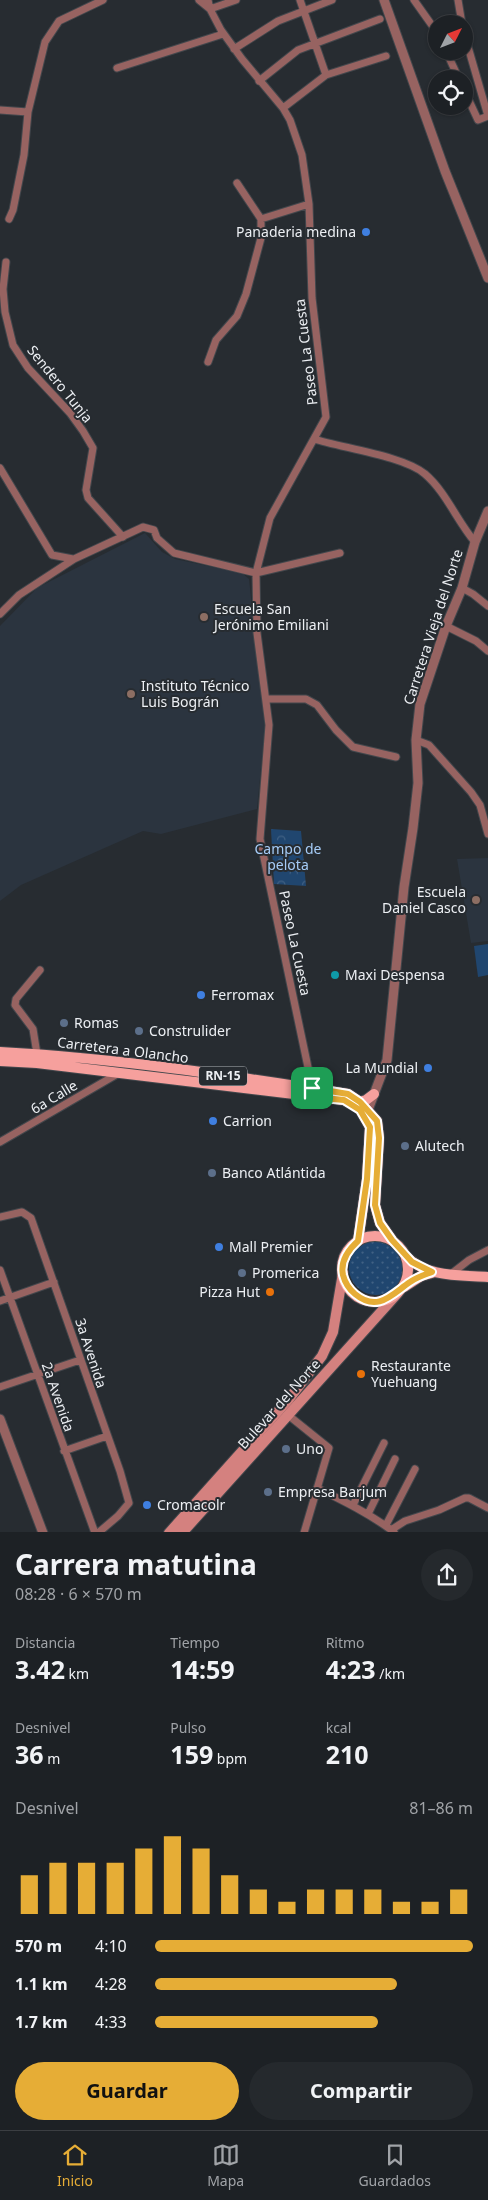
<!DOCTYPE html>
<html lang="es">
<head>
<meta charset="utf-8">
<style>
	body { margin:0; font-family:"Noto Sans",sans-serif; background:#25292d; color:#f1f3f6; height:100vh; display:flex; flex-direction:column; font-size:19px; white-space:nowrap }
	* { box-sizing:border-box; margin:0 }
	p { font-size:16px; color:#a0a3a7 }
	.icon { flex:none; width:28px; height:28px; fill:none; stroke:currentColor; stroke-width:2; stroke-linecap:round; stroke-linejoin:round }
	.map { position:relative; height:1532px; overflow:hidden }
	.side { display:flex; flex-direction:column; background:#1d2125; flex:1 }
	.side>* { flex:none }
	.needle { width:32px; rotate:48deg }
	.controls { position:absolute; left:428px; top:15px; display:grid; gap:10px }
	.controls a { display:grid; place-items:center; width:45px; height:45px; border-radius:50%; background:#1d2125; box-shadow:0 1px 4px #0004,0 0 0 1px #3b3e42; font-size:25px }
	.pin { position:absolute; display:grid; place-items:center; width:42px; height:42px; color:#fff; margin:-21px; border-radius:10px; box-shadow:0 2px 8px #0006 }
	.round { display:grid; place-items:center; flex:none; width:52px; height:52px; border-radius:26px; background:#25292d }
	.overview { display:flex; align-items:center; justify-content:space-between; height:85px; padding:0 15px }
	h1 { font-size:28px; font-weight:700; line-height:38px }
	.figures { display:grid; grid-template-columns:repeat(3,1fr); gap:8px; height:85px; padding:5px 15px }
	.figures div { display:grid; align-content:center }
	.figures b { font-size:25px; font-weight:700 }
	.figures small { font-size:14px; font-weight:400 }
	.figures p { font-size:14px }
	.chart { height:140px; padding:10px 15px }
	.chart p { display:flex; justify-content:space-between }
	.chart svg { width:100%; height:90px; margin-top:5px; stroke:#e6ad36; stroke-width:6 }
	.cta { display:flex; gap:10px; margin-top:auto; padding:10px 15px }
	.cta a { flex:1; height:58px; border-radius:30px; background:#e6ad36; color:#111; font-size:20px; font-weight:700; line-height:58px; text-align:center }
	.cta a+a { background:#25292d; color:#f1f3f6 }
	ul { padding:0 15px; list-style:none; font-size:16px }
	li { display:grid; grid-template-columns:80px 60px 1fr; align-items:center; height:38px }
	li i { height:12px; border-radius:6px; background:#e6ad36 }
	.tabs { display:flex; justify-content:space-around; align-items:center; height:70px; border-top:1px solid #3b3e42; background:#1d2125; font-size:14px; color:#a0a3a7 }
	.tabs a { display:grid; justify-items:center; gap:2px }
	.tabs .active { color:#e6ad36 }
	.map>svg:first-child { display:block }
	.built { fill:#2b343f }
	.grass { fill:url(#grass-dots) }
	.park { fill:url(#park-crowns) }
	.pitch { fill:#20466f }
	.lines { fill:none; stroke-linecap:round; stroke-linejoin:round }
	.minor-casing { stroke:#43474c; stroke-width:9 }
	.tertiary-casing { stroke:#43474c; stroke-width:11 }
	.secondary-casing { stroke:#43474c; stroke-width:12 }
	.primary-casing { stroke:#43474c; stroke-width:12 }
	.minor { stroke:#976361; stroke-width:7 }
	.tertiary { stroke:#976361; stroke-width:9 }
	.secondary { stroke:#d4817f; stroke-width:10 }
	.primary { stroke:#f6a09d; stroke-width:10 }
	.route-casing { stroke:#fff; stroke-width:10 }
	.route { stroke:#e6ad36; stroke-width:6 }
	.shop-dot { fill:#3f7fe0; stroke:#272c31; stroke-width:2 }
	.education-dot { fill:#8d6e63; stroke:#272c31; stroke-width:2 }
	.culture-dot { fill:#0f9aa8; stroke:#272c31; stroke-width:2 }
	.service-dot { fill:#5c6f8a; stroke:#272c31; stroke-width:2 }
	.food-dot { fill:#e8710a; stroke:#272c31; stroke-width:2 }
	.labels { text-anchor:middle; stroke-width:4; stroke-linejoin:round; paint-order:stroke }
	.shield { fill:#272c31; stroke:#b1b4b9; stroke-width:1 }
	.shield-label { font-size:12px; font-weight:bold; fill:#eceff3 }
	.poi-label { font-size:14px; fill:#eceff3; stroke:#272c31; text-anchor:start }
	.street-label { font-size:14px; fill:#eceff3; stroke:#272c31 }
	.park-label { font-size:14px; fill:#a5cbf6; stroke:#272c31 }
</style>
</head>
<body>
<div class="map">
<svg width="488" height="1533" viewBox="0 0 488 1533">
	<defs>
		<pattern id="grass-dots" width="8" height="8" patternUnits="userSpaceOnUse" patternTransform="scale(1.25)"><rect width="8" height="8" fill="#20466f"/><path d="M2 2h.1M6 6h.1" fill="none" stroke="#416184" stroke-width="1.8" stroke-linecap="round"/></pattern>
		<pattern id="park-crowns" width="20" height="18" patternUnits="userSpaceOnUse" patternTransform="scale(1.25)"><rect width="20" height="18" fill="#20466f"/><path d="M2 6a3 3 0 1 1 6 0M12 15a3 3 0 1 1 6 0" fill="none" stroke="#416184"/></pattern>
	</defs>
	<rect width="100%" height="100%" fill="#272c31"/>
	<path class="built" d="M145,533L162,552L175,559L242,573L249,579L265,727L257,809L161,834L143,831L21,885L0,901V626L37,588Z
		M488,858V941L471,943L457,859Z"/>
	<path class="grass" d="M349 1268a27 27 0 1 1 54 0a27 27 0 1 1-54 0Z"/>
	<path class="park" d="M271,829L301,831L306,886L274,884Z"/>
	<path class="pitch" d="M488,944V975L478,977L474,946Z"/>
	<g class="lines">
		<g class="minor-casing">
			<path id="minor" d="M199,0L210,9
				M208,0L210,9L221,30L242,59L283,108L290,120L302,155L309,204L312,298L326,417L270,518L256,573L257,633L269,725L260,839L313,1091
				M300,0L326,75
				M414,0L436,31
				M458,0L462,24
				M210,9L236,0
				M464,33L488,116
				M234,49L278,21L332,0
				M446,51L459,79
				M117,68L223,34
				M259,81L298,50L380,19
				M464,90L478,120L488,116
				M283,108L326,75L386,56
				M0,110L28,112
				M237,183L261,219
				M9,219L13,210L24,155L28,112L45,42L59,21L103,0
				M6,262L3,289L5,312L13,345L28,368L70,413L83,431L93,448L86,490L88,498L123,537
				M208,362L216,340L237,316L246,294L261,238V219L309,204
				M314,439C342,448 404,456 425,474C446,492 457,521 475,542
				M0,468L52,555L73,559
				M462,588L473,594L488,606
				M0,614L19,595L74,559L143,527L154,530L157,538L174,553L256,573L340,553
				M446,626L476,641L488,651
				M266,699H306L317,705L336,730L353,747L396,757
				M416,740L429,745L471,792L480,805L488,834
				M37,1054L33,1029L15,1005L16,999L40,970
				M0,1142L119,1073
				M0,1217L22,1212L31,1218L120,1471L129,1503L118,1516L98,1533
				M0,1270L95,1533
				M451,1274L469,1260L488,1250
				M0,1301L54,1282
				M0,1387L80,1360
				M288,1415L329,1448L304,1533
				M64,1451L107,1436
				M317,1488C344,1501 370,1514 394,1532
				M353,1505L384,1443
				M368,1514L395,1459
				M386,1525L415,1469
				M391,1530L405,1521L439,1510L465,1498H469L488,1508"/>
		</g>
		<g class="tertiary-casing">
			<path id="tertiary" d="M384,0L445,171L488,278
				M368,1110L387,1060L404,887L413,828L418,783L416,740L420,704L446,626L462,588L475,542L488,511
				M0,1419L43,1533"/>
		</g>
		<g class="secondary-casing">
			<path id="secondary" d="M169,1533L289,1399L322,1356L333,1332L343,1273
				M182,1533L397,1294"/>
		</g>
		<g class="primary-casing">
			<path id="primary" d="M0,1052C116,1058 233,1076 348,1094L360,1102L377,1121L379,1138L375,1205L380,1223L392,1240
				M0,1061L37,1063L344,1100L360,1109L370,1127L367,1179L358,1241
				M360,1102L366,1100L374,1094
				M342 1269a33 33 0 1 1 66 0a33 33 0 1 1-66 0Z
				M405,1255C426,1278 459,1275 488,1277
				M404,1287L421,1276L432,1273"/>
		</g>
		<use href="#minor" class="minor"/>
		<use href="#tertiary" class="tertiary"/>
		<use href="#secondary" class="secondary"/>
		<use href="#primary" class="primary"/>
	</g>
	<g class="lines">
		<g class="route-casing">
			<path id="route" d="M312,1088L348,1094L360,1102L377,1121L379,1138L375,1205L380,1223L392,1240L412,1262L432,1272C424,1275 417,1277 410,1282C392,1294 378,1313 355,1294C349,1289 345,1283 343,1275C340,1261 348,1250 358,1241L367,1179L370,1127L360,1110L344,1100L313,1097Z"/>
		</g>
		<use href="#route" class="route"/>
	</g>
	<g class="shop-dot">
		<circle cx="366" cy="232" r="5"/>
		<circle cx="201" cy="995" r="5"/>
		<circle cx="428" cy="1068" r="5"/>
		<circle cx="213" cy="1121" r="5"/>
		<circle cx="219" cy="1247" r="5"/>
		<circle cx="147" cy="1505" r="5"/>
	</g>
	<g class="education-dot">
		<circle cx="204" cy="617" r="5"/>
		<circle cx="131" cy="694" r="5"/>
		<circle cx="476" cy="900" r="5"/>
	</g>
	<circle class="culture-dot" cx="335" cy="975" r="5"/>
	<g class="service-dot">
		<circle cx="64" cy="1023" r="5"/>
		<circle cx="139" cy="1031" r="5"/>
		<circle cx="405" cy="1146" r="5"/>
		<circle cx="212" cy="1173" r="5"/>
		<circle cx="242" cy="1273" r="5"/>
		<circle cx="286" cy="1449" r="5"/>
		<circle cx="268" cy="1492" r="5"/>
	</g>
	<g class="food-dot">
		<circle cx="270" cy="1292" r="5"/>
		<circle cx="361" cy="1374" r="5"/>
	</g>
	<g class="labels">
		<rect class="shield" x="199" y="1066.5" width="48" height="19" rx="4"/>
		<g class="shield-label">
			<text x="223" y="1080">RN-15</text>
		</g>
		<g class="poi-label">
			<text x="356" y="237" text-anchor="end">Panaderia medina</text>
			<text x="214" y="614">Escuela San<tspan x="214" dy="16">Jerónimo Emiliani</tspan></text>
			<text x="141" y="691">Instituto Técnico<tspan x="141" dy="16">Luis Bográn</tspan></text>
			<text x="466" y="897" text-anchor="end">Escuela<tspan x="466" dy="16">Daniel Casco</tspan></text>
			<text x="345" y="980">Maxi Despensa</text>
			<text x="211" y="1000">Ferromax</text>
			<text x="74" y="1028">Romas</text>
			<text x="149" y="1036">Construlider</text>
			<text x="418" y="1073" text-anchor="end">La Mundial</text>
			<text x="223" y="1126">Carrion</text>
			<text x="415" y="1151">Alutech</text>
			<text x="222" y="1178">Banco Atlántida</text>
			<text x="229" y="1252">Mall Premier</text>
			<text x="252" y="1278">Promerica</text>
			<text x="260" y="1297" text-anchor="end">Pizza Hut</text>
			<text x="371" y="1371">Restaurante<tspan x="371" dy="16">Yuehuang</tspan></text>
			<text x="296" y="1454">Uno</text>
			<text x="278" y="1497">Empresa Barjum</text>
			<text x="157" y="1510">Cromacolr</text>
		</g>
		<g class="street-label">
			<text transform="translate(306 352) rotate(-97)" y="5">Paseo La Cuesta</text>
			<text transform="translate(60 384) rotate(51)" y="5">Sendero Tunja</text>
			<text transform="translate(433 627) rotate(-72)" y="5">Carretera Vieja del Norte</text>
			<text transform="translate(295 943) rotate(78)" y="5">Paseo La Cuesta</text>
			<text transform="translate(123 1050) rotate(7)" y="5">Carretera a Olancho</text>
			<text transform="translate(54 1097) rotate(-31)" y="5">6a Calle</text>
			<text transform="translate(91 1353) rotate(72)" y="5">3a Avenida</text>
			<text transform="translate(58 1397) rotate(71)" y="5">2a Avenida</text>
			<text transform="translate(279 1404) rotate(-48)" y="5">Bulevar del Norte</text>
		</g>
		<g class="park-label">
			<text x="288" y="854">Campo de<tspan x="288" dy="16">pelota</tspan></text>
		</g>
	</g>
</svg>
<div class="controls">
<a><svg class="needle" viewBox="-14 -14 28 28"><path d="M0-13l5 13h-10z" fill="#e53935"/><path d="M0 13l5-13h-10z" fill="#a0a3a7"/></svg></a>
<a><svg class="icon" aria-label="locate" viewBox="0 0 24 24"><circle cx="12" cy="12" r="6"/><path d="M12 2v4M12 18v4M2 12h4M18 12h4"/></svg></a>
</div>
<div class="pin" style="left:312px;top:1088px;background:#1e9e55"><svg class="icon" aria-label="arrive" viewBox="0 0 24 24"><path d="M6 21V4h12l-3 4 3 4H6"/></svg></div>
</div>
<section class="side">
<div class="overview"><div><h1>Carrera matutina</h1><p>08:28 · 6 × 570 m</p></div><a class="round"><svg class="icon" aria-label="share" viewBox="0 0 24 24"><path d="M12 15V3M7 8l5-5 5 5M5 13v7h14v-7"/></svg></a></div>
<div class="figures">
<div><p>Distancia</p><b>3.42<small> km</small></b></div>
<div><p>Tiempo</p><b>14:59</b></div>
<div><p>Ritmo</p><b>4:23<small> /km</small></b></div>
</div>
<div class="figures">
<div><p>Desnivel</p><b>36<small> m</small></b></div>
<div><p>Pulso</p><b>159<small> bpm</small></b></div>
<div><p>kcal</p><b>210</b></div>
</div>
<div class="chart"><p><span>Desnivel</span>81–86 m</p>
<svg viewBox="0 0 160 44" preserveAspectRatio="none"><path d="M5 44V25M15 44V19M25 44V19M35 44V19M45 44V12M55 44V6M65 44V12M75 44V25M85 44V32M95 44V38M105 44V32M115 44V32M125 44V32M135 44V38M145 44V38M155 44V32"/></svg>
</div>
<ul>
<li><b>570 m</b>4:10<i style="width:100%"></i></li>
<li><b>1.1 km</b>4:28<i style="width:76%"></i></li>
<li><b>1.7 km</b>4:33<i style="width:70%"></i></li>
</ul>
<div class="cta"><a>Guardar</a><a>Compartir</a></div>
</section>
<nav class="tabs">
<a class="active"><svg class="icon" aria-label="home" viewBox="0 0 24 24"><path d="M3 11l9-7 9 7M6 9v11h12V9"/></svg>Inicio</a>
<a><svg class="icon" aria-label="map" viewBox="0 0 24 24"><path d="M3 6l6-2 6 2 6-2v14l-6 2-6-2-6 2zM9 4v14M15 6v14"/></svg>Mapa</a>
<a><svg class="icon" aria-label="saved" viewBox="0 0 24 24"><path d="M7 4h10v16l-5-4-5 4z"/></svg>Guardados</a>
</nav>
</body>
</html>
